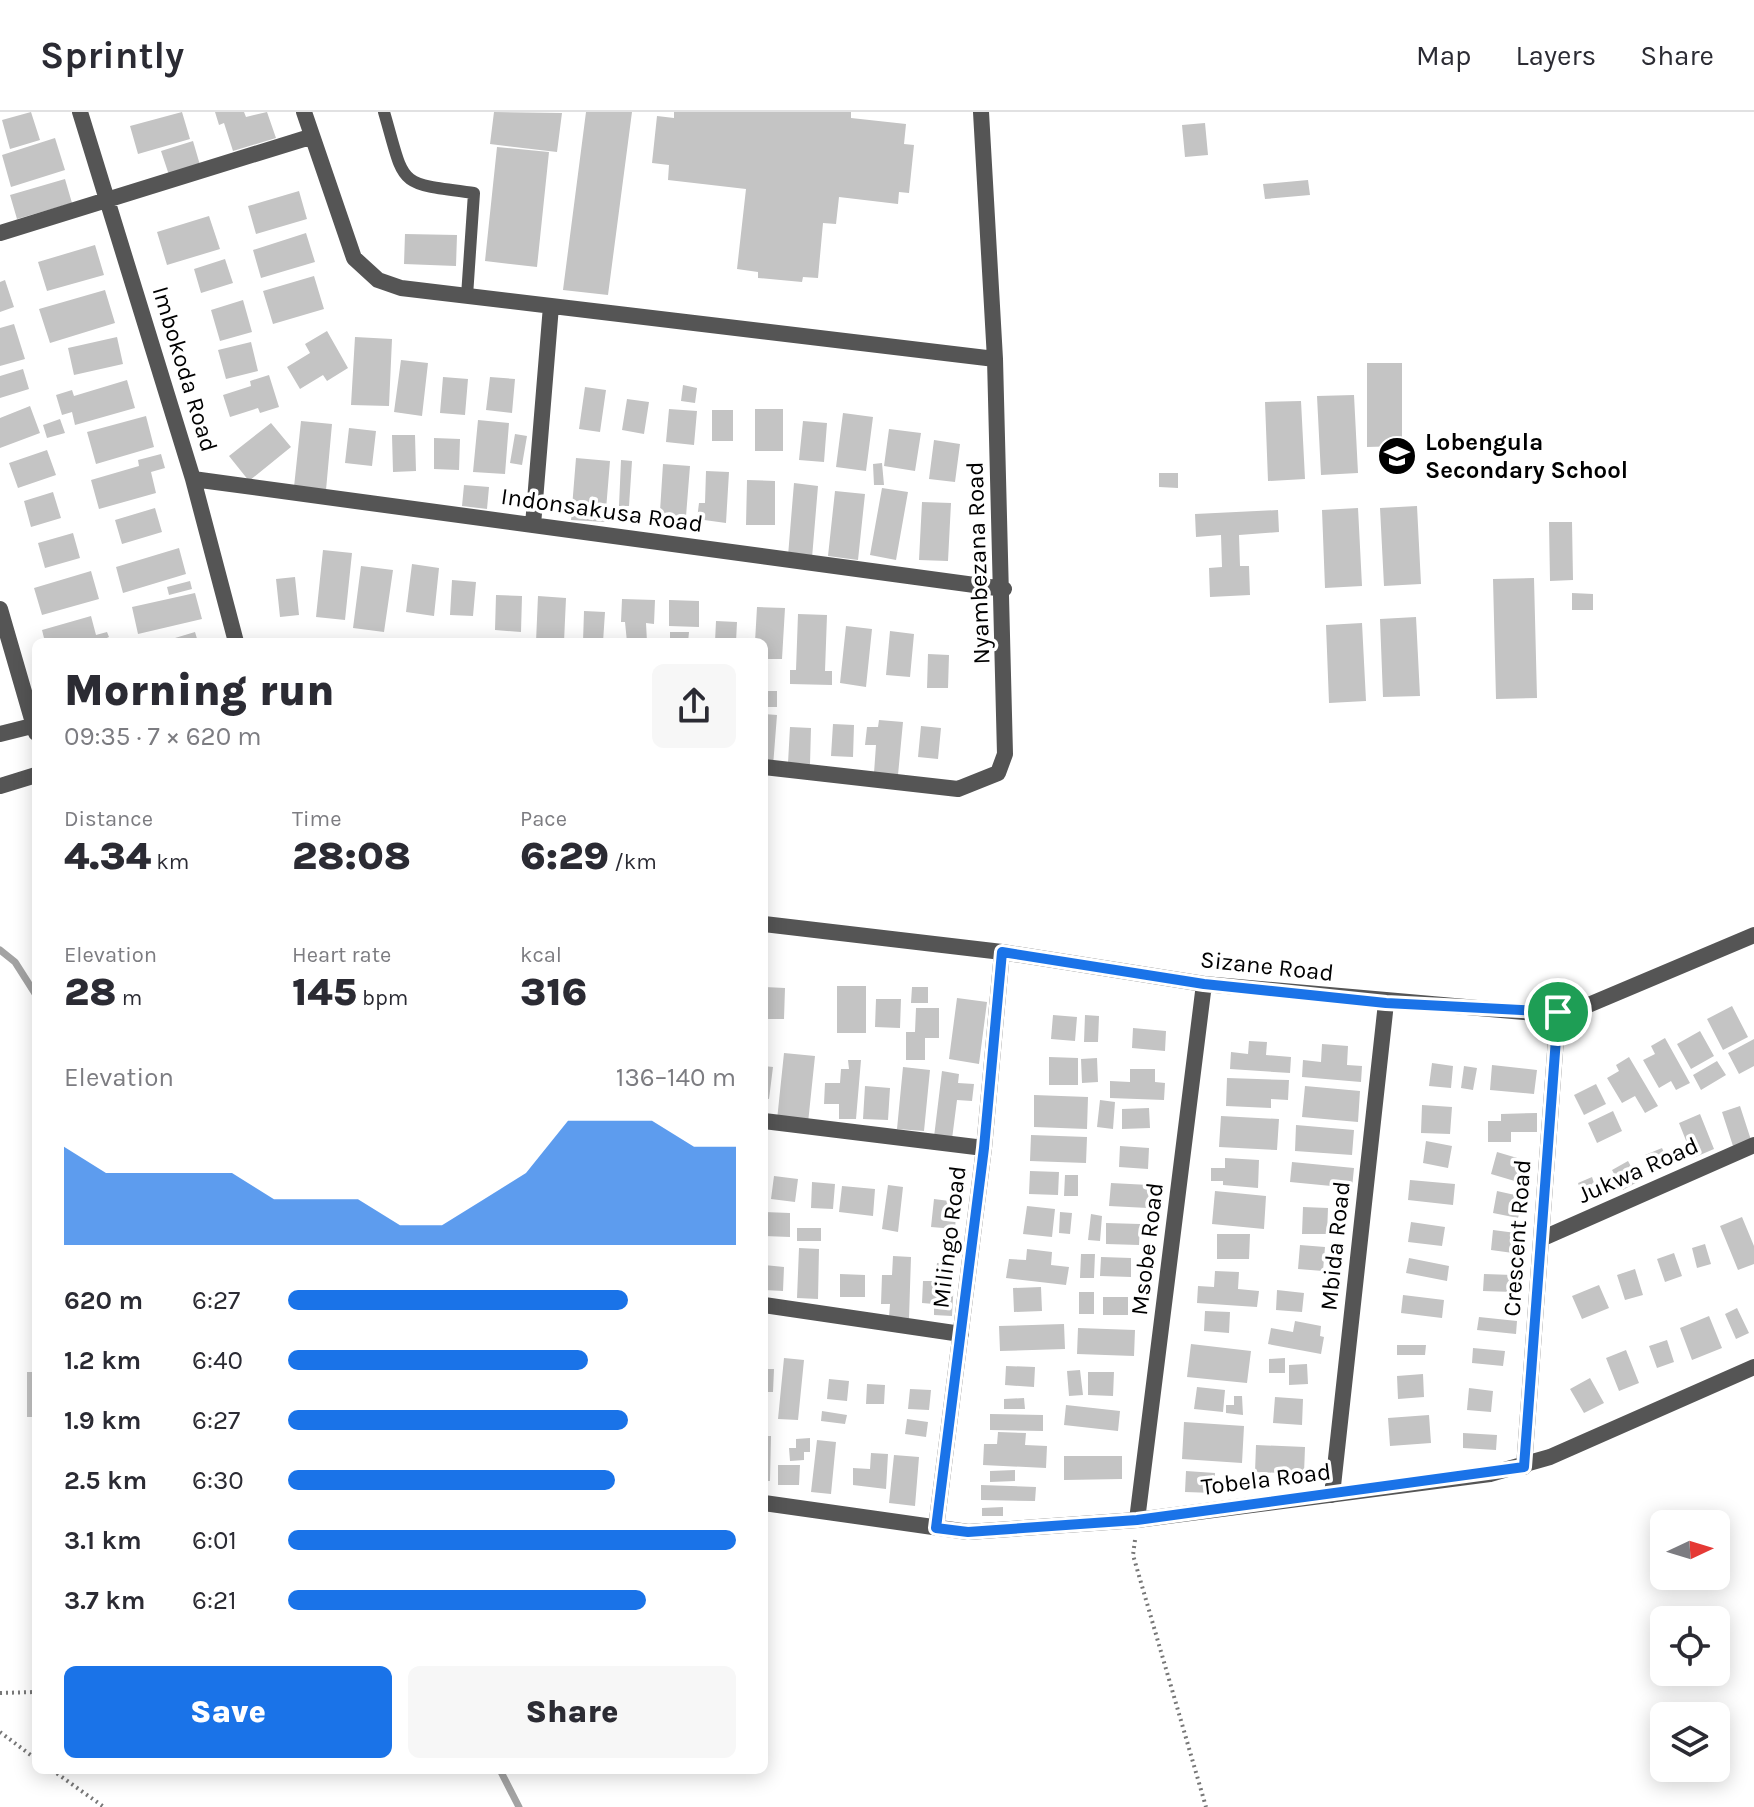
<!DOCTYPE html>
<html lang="en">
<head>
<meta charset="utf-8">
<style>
	body { margin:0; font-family:Karla,sans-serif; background:#f7f7f7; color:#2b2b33; height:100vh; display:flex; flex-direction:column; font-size:30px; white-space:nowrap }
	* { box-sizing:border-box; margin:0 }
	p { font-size:26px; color:#7c7c81 }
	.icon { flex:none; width:44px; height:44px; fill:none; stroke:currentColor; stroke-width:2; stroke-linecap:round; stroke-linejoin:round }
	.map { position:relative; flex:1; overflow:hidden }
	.details { position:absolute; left:32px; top:526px; width:736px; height:1136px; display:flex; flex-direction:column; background:#fff; border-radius:12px; box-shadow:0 4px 20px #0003 }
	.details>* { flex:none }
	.needle { width:52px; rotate:86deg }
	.controls { position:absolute; left:1650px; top:1398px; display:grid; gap:16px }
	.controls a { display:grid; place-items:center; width:80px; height:80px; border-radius:12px; background:#fff; box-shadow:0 4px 20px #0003; font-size:40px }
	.pin { position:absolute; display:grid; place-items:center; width:68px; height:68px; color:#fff; margin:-34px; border:4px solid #fff; border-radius:50%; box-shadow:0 2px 8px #0007 }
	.round { display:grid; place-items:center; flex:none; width:84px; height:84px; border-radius:12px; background:#f7f7f7 }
	.head { display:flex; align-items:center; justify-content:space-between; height:136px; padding:0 32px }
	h1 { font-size:44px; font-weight:800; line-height:60px }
	.metrics { display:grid; grid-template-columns:repeat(3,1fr); gap:12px; height:136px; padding:8px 32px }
	.metrics div { display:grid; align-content:center }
	.metrics b { font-size:40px; font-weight:800 }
	.metrics small { font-size:22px; font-weight:400 }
	.metrics p { font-size:22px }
	.chart { height:224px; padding:16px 32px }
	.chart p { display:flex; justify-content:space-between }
	.chart svg { width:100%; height:144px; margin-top:8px; fill:#1a73e8; opacity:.7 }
	.primary-button { display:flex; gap:16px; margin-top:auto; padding:16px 32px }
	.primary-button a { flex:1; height:92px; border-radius:12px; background:#1a73e8; color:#fff; font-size:32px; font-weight:800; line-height:92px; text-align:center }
	.primary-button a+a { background:#f7f7f7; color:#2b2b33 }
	ul { padding:0 32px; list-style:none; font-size:26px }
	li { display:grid; grid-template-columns:128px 96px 1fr; align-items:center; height:60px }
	li i { height:20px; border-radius:10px; background:#1a73e8 }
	header { display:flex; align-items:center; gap:48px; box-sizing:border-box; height:112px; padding:0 40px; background:#fff; border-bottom:2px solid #e1e1e2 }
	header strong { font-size:38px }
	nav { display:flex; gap:44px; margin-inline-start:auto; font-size:28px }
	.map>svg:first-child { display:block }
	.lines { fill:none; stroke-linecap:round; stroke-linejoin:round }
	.stream { stroke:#a3a3a3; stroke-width:7 }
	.building { fill:#c4c4c4 }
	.path { stroke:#777; stroke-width:4; stroke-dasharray:2 4; stroke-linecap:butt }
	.lane { stroke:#555; stroke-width:12 }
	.street { stroke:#555; stroke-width:16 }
	.route-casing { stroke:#fff; stroke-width:16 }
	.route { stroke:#1a73e8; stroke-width:10 }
	.labels { text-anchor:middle; stroke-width:7; stroke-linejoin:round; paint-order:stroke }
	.street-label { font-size:24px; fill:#000; stroke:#fff }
	.poi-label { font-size:24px; font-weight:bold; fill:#000; stroke:#fff; text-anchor:start }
</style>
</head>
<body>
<header>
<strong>Sprintly</strong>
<nav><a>Map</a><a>Layers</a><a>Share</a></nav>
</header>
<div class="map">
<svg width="1754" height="1695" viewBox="0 0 1754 1695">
	<rect width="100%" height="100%" fill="#fff"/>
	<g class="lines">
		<path class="stream" d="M0,838L15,850L36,883
			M500,1658L519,1695"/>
	</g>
	<path class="building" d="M31,0L40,28L10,37L2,8Z
		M182,0L190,27L138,42L130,14Z
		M215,0H244L246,5L267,0L276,26L233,39L224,11L219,13Z
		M494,0L562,1L557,40L490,32Z
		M586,0H632L608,183L563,178Z
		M674,0H851V6L906,12L904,32L914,33L909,81L899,80L898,92L839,85L836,112L823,111L818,166L803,165L802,170L758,166V160L737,157L746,77L668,68L669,53L652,51L657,4L674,6Z
		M1205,11L1208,43L1185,45L1182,13Z
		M55,26L65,58L11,75L2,43Z
		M193,29L200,53L169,63L161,39Z
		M497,35L549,40L537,155L485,149Z
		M65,67L72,91L17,107L10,83Z
		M1308,68L1310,83L1265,87L1263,72Z
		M299,79L307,107L256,122L248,94Z
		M209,104L220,137L167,153L157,120Z
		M306,121L315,150L261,166L253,138Z
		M405,122L457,123L456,154L404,152Z
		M95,133L104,163L47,179L38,150Z
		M225,147L233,171L201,181L194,157Z
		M314,164L324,197L273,212L263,179Z
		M5,168L14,195L0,200V170Z
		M105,178L115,211L50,231L39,197Z
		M243,188L252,220L220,229L211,198Z
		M14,212L25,247L0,254V216Z
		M327,219L348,256L327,269L323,263L300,277L287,255L310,241L305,232Z
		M117,225L123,252L74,263L68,236Z
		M355,225L392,227L389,294L351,293Z
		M251,230L258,259L226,267L218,238Z
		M401,248L428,251L422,304L394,300Z
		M1367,251H1402V334L1367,335Z
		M23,257L29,277L0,286V264Z
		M269,263L279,295L260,301L258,296L230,305L223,283L251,274L250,269Z
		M443,265L468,267L465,303L440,301Z
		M490,265L515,267L512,301L486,298Z
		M127,268L135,296L75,313L72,300L62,303L56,283L72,278L74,284Z
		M683,273L697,276L695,291L681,289Z
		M585,275L606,278L600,320L579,317Z
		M1354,283L1358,361L1321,363L1317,284Z
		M627,287L649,290L644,322L622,318Z
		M1301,289L1305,367L1268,369L1265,290Z
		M30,294L40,321L0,336V306Z
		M669,297L697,299L694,333L666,330Z
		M755,297H783V339H755Z
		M712,298H733V329H712Z
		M843,301L873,305L866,359L836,355Z
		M146,304L154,335L96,352L87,320Z
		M60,307L65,321L47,326L43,313Z
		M478,308L509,311L505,362L473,360Z
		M301,309L332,312L326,378L294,375Z
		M803,309L827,311L824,350L799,348Z
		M271,311L291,335L249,369L229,344Z
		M349,316L376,319L372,354L345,351Z
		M889,317L921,321L915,359L884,354Z
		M515,322L527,324L522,353L510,351Z
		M392,323H415L416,359L393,360Z
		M434,326L460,327L459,358L434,357Z
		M934,328L960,332L955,370L929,367Z
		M47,338L56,363L18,376L9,351Z
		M161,342L165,356L151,360L156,381L99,397L91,368L139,354L138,348Z
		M576,346L610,349L605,410L571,408Z
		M621,348L632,349L629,394H619Z
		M882,351L884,373H874L873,352Z
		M663,352L690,354L685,417L659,415Z
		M706,359L729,360L726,411L697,407L699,391H705Z
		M1159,361H1178V376L1159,375Z
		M747,368L775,369V413H746Z
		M794,371L818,374L812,446L788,444Z
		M464,373L489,375L487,397L462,394Z
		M882,376L908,380L896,448L870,443Z
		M835,379L865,382L858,448L828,444Z
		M53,380L61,406L31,415L24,389Z
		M922,390L951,391L948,449L919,448Z
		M1417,394L1421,472L1384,474L1380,396Z
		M155,396L162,420L122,432L115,408Z
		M1358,396L1362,474L1325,476L1322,398Z
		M1278,398L1279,420L1239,423L1240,454H1249L1250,483L1210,485L1209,456L1222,455L1221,423L1196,425L1195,402Z
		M1549,410H1572L1573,468L1550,469Z
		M73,421L80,446L45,456L38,431Z
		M179,436L186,462L123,481L116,455Z
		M323,438L352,441L345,508L316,505Z
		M412,452L439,456L434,504L406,500Z
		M361,454L393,458L384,520L353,516Z
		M91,459L99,487L42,503L34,476Z
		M295,465L299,503L280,505L276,467Z
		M1534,466L1537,586L1496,587L1493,467Z
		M452,468L476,470L473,504L450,503Z
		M190,469L192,477L169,483L167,475Z
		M195,481L202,507L138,522L132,495Z
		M1572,481L1593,482V498H1572Z
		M496,483L522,484L521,520L495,518Z
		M538,484L566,486L564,530H536Z
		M622,487L655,488L654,512L646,511L647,530H627L625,510H621Z
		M669,488L699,489V515L669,514Z
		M757,495L785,496L782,547H764V530H755Z
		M584,499L605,500L603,530H583Z
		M798,502L827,503L825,559H832V573L790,572V558H796Z
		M91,504L96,523L107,520L109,525L98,530H45L42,518Z
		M1416,505L1420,584L1383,585L1380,507Z
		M716,509L737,510L736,530H715Z
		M1362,511L1366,589L1329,591L1326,513Z
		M846,514L872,517L866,575L840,571Z
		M890,519L914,522L910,565L886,563Z
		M195,520L198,530H165V529Z
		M670,520H689L688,530H670Z
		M928,542L949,543L948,576H927Z
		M764,579H777V595H764Z
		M764,602L777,603L773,654L764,653Z
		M879,608L903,610L898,663L874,661L876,633H865L867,615H878Z
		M833,612L854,613L853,645L831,644Z
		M921,614L941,616L938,647L918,645Z
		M790,615L811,616L810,652L788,651Z
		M837,874H866V921H837Z
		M764,875L785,876L784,907H764Z
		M912,875H928V891H911Z
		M957,886L987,890L979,952L949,947Z
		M876,887H901L900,916L875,915Z
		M1732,894L1748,925L1723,938L1707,907Z
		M916,896H939V926H925V948H906V920H915Z
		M1053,903L1077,905L1075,929L1051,927Z
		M1085,903L1099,904L1098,930H1084Z
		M1133,916L1166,919L1165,939L1132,936Z
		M1700,919L1714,944L1691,957L1677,932Z
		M1665,926L1690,971L1676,978L1671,969L1659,976L1643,948L1655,942L1651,934Z
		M1754,927V954L1739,962L1728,941Z
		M1249,929L1267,930L1266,943L1291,945L1290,961L1230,957L1231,940L1248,942Z
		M1322,932L1348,934L1347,953L1362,954L1361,970L1302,965L1303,948L1321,950Z
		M784,941L815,944L808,1011L777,1008Z
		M1049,945L1078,946V973H1049Z
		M1629,945L1658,994L1645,1001L1635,984L1622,991L1607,966L1619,959L1616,953Z
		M1097,946L1098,970L1082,971L1081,947Z
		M848,948H861L856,1007H839V992H824L825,971H840L841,957H849Z
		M1717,949L1726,963L1701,978L1693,963Z
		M1432,951L1453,954L1451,976L1429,974Z
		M1492,953L1537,958L1534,982L1490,978Z
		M764,954L773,955L769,987L764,986Z
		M1464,954L1477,956L1473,978L1461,976Z
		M903,955L930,958L924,1019L897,1017Z
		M1130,957H1155V970L1165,971L1164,988L1110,986V969L1130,970Z
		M942,959L959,962L958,971L974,972L972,989L957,988L952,1027L934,1025Z
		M1227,966L1289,968L1288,988L1271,987V996L1226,994Z
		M1596,972L1606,992L1584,1003L1574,983Z
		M865,974L890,976L888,1008L863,1007Z
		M1305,974L1360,979L1358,1010L1302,1005Z
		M1034,983L1088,985L1087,1017L1034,1015Z
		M1100,988L1115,990L1113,1017L1097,1015Z
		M1422,993L1452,995L1450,1022L1421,1021Z
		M1740,994L1751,1028L1733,1034L1722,1000Z
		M1149,996L1150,1016L1122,1017V997Z
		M1613,999L1622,1019L1597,1031L1588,1011Z
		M1537,1001V1020H1511V1030H1488V1009H1501V1002Z
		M1700,1002L1714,1037L1693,1046L1679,1011Z
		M1221,1004L1279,1007L1277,1038L1219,1035Z
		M1296,1013L1354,1018L1352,1043L1295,1039Z
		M1031,1023L1087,1025L1086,1051L1030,1049Z
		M1426,1029L1452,1034L1448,1056L1423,1051Z
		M1120,1034L1149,1036L1148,1057L1119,1055Z
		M1662,1036L1669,1052L1651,1060L1645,1043Z
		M1497,1040L1524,1048L1518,1070L1491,1062Z
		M1225,1046L1259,1048L1258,1076L1223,1073V1069H1211V1056H1225Z
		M1628,1049L1639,1069L1623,1078L1612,1058Z
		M1292,1050L1354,1056L1352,1076L1290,1070Z
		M1030,1059L1059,1060L1058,1083L1029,1082Z
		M1065,1063H1078V1084H1064Z
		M774,1064L798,1067L795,1090L771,1087Z
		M1592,1065L1597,1080L1583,1085L1578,1071Z
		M1410,1068L1455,1072L1453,1093L1408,1088Z
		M812,1070L835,1072L833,1097L811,1096Z
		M1111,1071L1149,1073L1148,1096L1109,1094Z
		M888,1073L903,1075L898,1120L882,1117Z
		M842,1074L875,1077L873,1104L839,1100Z
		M1215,1079L1266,1084L1264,1117L1212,1112Z
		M1497,1079L1524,1085L1518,1106L1493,1101Z
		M934,1087L957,1090L955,1117L931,1115Z
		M1027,1094L1055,1097L1052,1125L1023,1122Z
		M1303,1095L1328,1096L1327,1122H1302Z
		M764,1100L790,1101V1125L764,1124Z
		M1060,1100L1072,1101L1070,1122L1059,1121Z
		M1091,1102L1102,1104L1100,1129L1088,1128Z
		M1742,1105L1754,1134V1152L1738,1158L1720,1114Z
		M1411,1110L1445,1115L1442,1134L1408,1130Z
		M1106,1111L1140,1112L1139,1133L1106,1132Z
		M797,1116H821V1129H797Z
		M1493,1118L1516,1121L1513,1141L1491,1138Z
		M1217,1122H1250L1249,1147H1217Z
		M1705,1132L1711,1152L1697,1156L1692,1136Z
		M1300,1133L1325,1135L1323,1159L1298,1157Z
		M799,1136L819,1137L818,1187L797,1186Z
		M1027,1137L1052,1140L1051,1153L1069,1155L1066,1173L1006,1166L1009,1147L1026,1148Z
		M1674,1141L1682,1164L1665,1170L1657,1147Z
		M1081,1142H1095L1094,1166H1080Z
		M893,1144L911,1145L909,1206L889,1205L890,1192H881L882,1163H892Z
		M1101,1145L1131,1146V1165L1100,1164Z
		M1409,1146L1449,1154L1447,1169L1406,1161Z
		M937,1151H955L952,1204L934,1203V1192L922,1191L923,1169H935Z
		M764,1153L784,1155L783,1179L764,1178Z
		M1635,1157L1643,1183L1625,1188L1617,1163Z
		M1215,1159L1239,1160L1238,1177L1259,1179L1257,1195L1197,1191L1198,1174L1214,1175Z
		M840,1162L865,1163V1185H840Z
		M1484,1162L1513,1163V1180L1483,1179Z
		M1599,1173L1609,1196L1582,1207L1572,1184Z
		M1041,1175L1042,1199L1014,1200L1013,1176Z
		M1277,1178L1304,1181L1302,1200L1276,1198Z
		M1079,1180H1094V1202H1079Z
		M1403,1183L1444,1188L1442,1206L1401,1201Z
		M1103,1185H1128V1203H1103Z
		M1737,1196L1749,1221L1736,1227L1725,1202Z
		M1205,1199L1230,1200L1229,1221L1204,1219Z
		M1709,1204L1722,1236L1692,1248L1680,1216Z
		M1479,1205L1517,1209L1516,1222L1477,1218Z
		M1295,1209L1321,1214L1320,1224L1324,1225L1321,1242L1268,1232L1271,1216L1293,1220Z
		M1064,1212L1065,1237L1000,1239L999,1214Z
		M1078,1216L1135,1218L1134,1244L1077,1242Z
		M1667,1228L1674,1250L1657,1256L1649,1234Z
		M1191,1232L1251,1239L1247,1271L1187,1265Z
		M1397,1233H1426L1425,1243H1397Z
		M1473,1236L1505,1239L1503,1254L1472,1251Z
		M1626,1238L1639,1271L1619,1279L1606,1246Z
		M784,1246L804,1248L798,1308L778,1307Z
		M1285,1246V1261H1269V1247Z
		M1307,1252L1308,1272L1289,1273V1253Z
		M1006,1254L1035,1255L1034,1275L1005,1273Z
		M764,1257H774L773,1280H764Z
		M1080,1258L1083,1283L1069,1284L1067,1259Z
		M27,1260H36V1305H27Z
		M1088,1260H1114L1113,1284L1088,1283Z
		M1423,1262L1424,1285L1398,1287L1397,1264Z
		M1590,1266L1604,1291L1584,1301L1570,1277Z
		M829,1267L849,1269L847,1289L827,1287Z
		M867,1272L885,1273L884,1292H866Z
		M1197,1275L1225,1278L1223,1300L1194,1297Z
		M1469,1276L1493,1279L1491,1300L1467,1298Z
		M910,1277L931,1278L929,1298L908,1297Z
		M1234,1284H1242L1243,1303L1226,1301V1293H1234Z
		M1275,1285L1303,1287L1302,1313L1273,1311Z
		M1024,1286L1025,1297H1004V1287Z
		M1066,1293L1120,1299L1118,1319L1064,1313Z
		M822,1299L847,1303L845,1312L821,1309Z
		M990,1302L1043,1303V1319L990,1318Z
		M1429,1303L1431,1331L1390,1334L1388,1306Z
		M907,1307L928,1310L926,1325L905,1322Z
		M1184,1310L1244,1314L1242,1351L1182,1347Z
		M998,1320L1026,1321L1025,1333L1047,1334L1046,1356L983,1353L984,1332H997Z
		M1463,1321L1497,1323L1496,1338L1463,1336Z
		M764,1324H771L770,1369H764Z
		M810,1326V1340H804V1348L790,1349L789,1336H796V1327Z
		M817,1328L836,1330L831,1382L811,1380Z
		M1256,1333L1305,1335L1304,1362L1255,1360Z
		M871,1341L888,1342L886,1377L853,1373V1356L870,1357Z
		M894,1343L919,1345L915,1394L889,1391Z
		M1064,1344H1122V1367L1064,1368Z
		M778,1353H800L799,1373H778Z
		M1015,1358V1369L990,1370V1359Z
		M1186,1359L1215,1361L1214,1381L1185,1380Z
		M981,1373L1036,1375L1035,1389L981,1388Z
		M1003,1395V1404H982V1396Z"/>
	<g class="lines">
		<path class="path" d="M1135,1428L1133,1443L1206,1695
			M0,1581L36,1580
			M0,1620L36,1647
			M52,1658L104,1695"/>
		<path class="lane" d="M384,0C406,75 395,71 474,81L467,184"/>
		<path class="street" d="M80,0L193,367L236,530
			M304,0L354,146L378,168L401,176L995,247
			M0,121L310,25
			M193,367L1004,477
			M533,413L551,194
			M0,497L36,621
			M0,622L36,613
			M764,655L958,677L998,661L1005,642L995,247L981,0
			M0,674L36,663
			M764,812L1002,840L1204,872L1535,901L1586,894L1754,823
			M764,1009L984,1036
			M1541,1127L1754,1033
			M764,1193L961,1222
			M1524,1355L1558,900
			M1332,1383L1386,891
			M764,1391L968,1420L1137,1408L1490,1362L1550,1345L1754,1255
			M1137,1408L1204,872
			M936,1416L984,1036L1002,840"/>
	</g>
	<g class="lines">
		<g class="route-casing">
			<path id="route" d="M1002,840L1204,872L1386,891L1558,900L1524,1355L1137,1408L968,1420L936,1416L984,1036Z"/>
		</g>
		<use href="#route" class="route"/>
	</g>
	<defs>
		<g id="school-disc" transform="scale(2)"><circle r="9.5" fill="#000" stroke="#fff"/><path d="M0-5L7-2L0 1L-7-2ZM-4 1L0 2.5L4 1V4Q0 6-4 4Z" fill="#fff"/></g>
	</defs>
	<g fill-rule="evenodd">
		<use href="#school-disc" x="1397" y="344"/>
	</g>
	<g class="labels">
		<g class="street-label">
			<text transform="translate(185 257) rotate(73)" y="8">Imbokoda Road</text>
			<text transform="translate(602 398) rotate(8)" y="8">Indonsakusa Road</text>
			<text transform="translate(978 451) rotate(-92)" y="8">Nyambezana Road</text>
			<text transform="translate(1267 854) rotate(6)" y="8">Sizane Road</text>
			<text transform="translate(1638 1058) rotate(-24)" y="8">Jukwa Road</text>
			<text transform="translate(949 1125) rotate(-83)" y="8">Milingo Road</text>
			<text transform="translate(1517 1126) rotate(-86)" y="8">Crescent Road</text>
			<text transform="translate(1335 1134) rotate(-84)" y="8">Mbida Road</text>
			<text transform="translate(1147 1137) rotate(-83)" y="8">Msobe Road</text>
			<text transform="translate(1266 1367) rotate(-7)" y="8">Tobela Road</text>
		</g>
		<g class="poi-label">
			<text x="1425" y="338">Lobengula<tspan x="1425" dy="28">Secondary School</tspan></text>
		</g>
	</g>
</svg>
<div class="controls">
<a><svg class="needle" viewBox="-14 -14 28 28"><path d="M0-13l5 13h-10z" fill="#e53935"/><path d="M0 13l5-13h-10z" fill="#7c7c81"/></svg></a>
<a><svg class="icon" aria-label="locate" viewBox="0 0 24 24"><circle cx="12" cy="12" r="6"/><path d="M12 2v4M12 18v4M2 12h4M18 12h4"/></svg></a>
<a><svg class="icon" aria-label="layers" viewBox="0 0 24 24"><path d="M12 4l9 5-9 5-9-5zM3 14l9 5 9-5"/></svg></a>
</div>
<div class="pin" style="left:1558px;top:900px;background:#1e9e55"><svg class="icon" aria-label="arrive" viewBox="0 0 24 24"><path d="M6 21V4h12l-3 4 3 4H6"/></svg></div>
<section class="details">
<div class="head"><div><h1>Morning run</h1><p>09:35 · 7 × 620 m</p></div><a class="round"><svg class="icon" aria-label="share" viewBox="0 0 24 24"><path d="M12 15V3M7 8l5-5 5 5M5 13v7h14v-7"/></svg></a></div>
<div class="metrics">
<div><p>Distance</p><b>4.34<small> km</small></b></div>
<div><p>Time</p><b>28:08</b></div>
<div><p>Pace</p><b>6:29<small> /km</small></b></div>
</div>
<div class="metrics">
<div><p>Elevation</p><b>28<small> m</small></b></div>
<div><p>Heart rate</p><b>145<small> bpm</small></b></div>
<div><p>kcal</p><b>316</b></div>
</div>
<div class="chart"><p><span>Elevation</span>136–140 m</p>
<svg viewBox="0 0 160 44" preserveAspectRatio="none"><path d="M0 44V14L10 22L20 22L30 22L40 22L50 30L60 30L70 30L80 38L90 38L100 30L110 22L120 6L130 6L140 6L150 14L160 14V44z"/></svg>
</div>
<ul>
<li><b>620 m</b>6:27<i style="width:76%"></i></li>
<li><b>1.2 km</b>6:40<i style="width:67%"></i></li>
<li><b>1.9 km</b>6:27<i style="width:76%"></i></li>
<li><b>2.5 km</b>6:30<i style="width:73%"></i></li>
<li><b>3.1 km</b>6:01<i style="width:100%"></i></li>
<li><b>3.7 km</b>6:21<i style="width:80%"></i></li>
</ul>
<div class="primary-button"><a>Save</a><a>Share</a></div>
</section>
</div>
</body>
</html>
